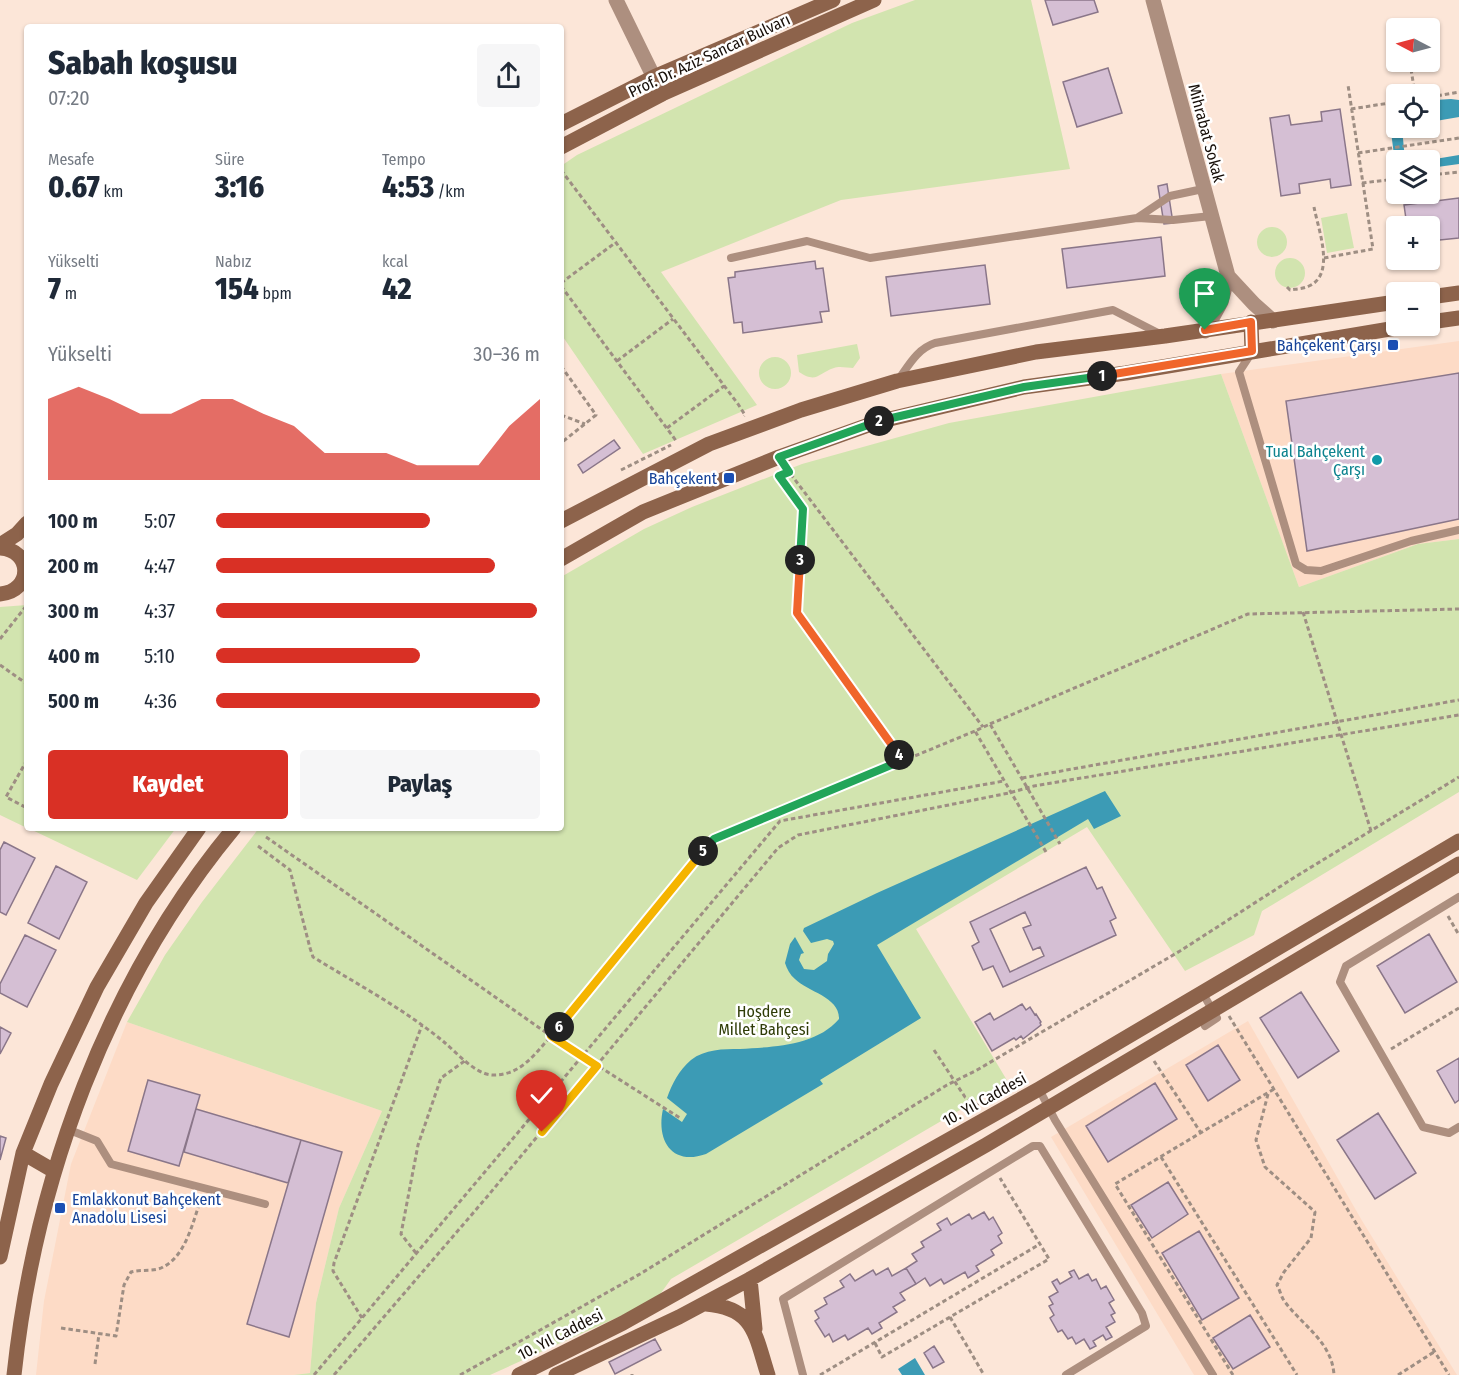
<!DOCTYPE html>
<html lang="tr">
<head>
<meta charset="utf-8">
<style>
	body { margin:0; font-family:"Fira Sans Condensed",sans-serif; background:#f6f6f7; color:#1f2937; height:100vh; display:flex; flex-direction:column; font-size:22px; white-space:nowrap }
	* { box-sizing:border-box; margin:0 }
	p { font-size:20px; color:#747a83 }
	.icon { flex:none; width:33px; height:33px; fill:none; stroke:currentColor; stroke-width:2; stroke-linecap:round; stroke-linejoin:round }
	.map { position:relative; flex:1; overflow:hidden }
	.side { position:absolute; left:24px; top:24px; width:540px; height:807px; display:flex; flex-direction:column; background:#fff; border-radius:6px; box-shadow:0 2px 4px #0004 }
	.side>* { flex:none }
	.needle { width:39px; rotate:276deg }
	.buttons { position:absolute; left:1386px; top:18px; display:grid; gap:12px }
	.buttons a { display:grid; place-items:center; width:54px; height:54px; border-radius:6px; background:#fff; box-shadow:0 2px 4px #0004; font-size:30px }
	.pin { position:absolute; display:grid; place-items:center; width:51px; height:51px; color:#fff; margin:-62px -26px; border-radius:50% 50% 50% 0; rotate:-45deg; box-shadow:0 0 6px #0007 }
	.pin .icon { rotate:45deg }
	.km { position:absolute; width:30px; height:30px; margin:-15px; border-radius:50%; background:#222; color:#fff; font-size:16px; line-height:30px; text-align:center }
	.round { display:grid; place-items:center; flex:none; width:63px; height:63px; border-radius:6px; background:#f6f6f7 }
	.overview { display:flex; align-items:center; justify-content:space-between; height:102px; padding:0 24px }
	h1 { font-size:33px; font-weight:800; line-height:45px }
	.stats { display:grid; grid-template-columns:repeat(3,1fr); gap:9px; height:102px; padding:6px 24px }
	.stats div { display:grid; align-content:center }
	.stats b { font-size:30px; font-weight:800 }
	.stats small { font-size:16px; font-weight:400 }
	.stats p { font-size:16px }
	.chart { height:168px; padding:12px 24px }
	.chart p { display:flex; justify-content:space-between }
	.chart svg { width:100%; height:108px; margin-top:6px; fill:#d93025; opacity:.7 }
	.primary-button { display:flex; gap:12px; margin-top:auto; padding:12px 24px }
	.primary-button a { flex:1; height:69px; border-radius:6px; background:#d93025; color:#fff; font-size:24px; font-weight:800; line-height:69px; text-align:center }
	.primary-button a+a { background:#f6f6f7; color:#1f2937 }
	ul { padding:0 24px; list-style:none; font-size:20px }
	li { display:grid; grid-template-columns:96px 72px 1fr; align-items:center; height:45px }
	li i { height:15px; border-radius:8px; background:#d93025 }
	.map>svg:first-child { display:block }
	.built { fill:#fddbc6 }
	.green { fill:#d2e4af }
	.water { fill:#3c9bb5 }
	.building { fill:#d5bfd4; stroke:#8a7689; stroke-width:1.5; fill-rule:evenodd }
	.lines { fill:none; stroke-linecap:round; stroke-linejoin:round }
	.path { stroke:#9e8e83; stroke-width:3; stroke-dasharray:4.5 3; stroke-linecap:butt }
	.lane { stroke:#ad8f7f; stroke-width:8 }
	.street { stroke:#ad8f7f; stroke-width:15 }
	.secondary { stroke:#8d634b; stroke-width:15 }
	.split-1-casing { stroke:#fff; stroke-width:12 }
	.split-2-casing { stroke:#fff; stroke-width:12 }
	.split-3-casing { stroke:#fff; stroke-width:12 }
	.split-4-casing { stroke:#fff; stroke-width:12 }
	.split-5-casing { stroke:#fff; stroke-width:12 }
	.split-6-casing { stroke:#fff; stroke-width:12 }
	.split-7-casing { stroke:#fff; stroke-width:12 }
	.split-1 { stroke:#f0652b; stroke-width:8 }
	.split-2 { stroke:#22a559; stroke-width:8 }
	.split-3 { stroke:#22a559; stroke-width:8 }
	.split-4 { stroke:#f0652b; stroke-width:8 }
	.split-5 { stroke:#22a559; stroke-width:8 }
	.split-6 { stroke:#f5b400; stroke-width:8 }
	.split-7 { stroke:#f5b400; stroke-width:8 }
	.transit-dot { fill:#1a4fb4; stroke:#fff; stroke-width:2 }
	.culture-dot { fill:#0f9aa8; stroke:#fff; stroke-width:2 }
	.labels { text-anchor:middle; stroke-width:5; stroke-linejoin:round; paint-order:stroke }
	.street-label { font-size:16px; fill:#160e08; stroke:#fff }
	.transit-label { font-size:16px; fill:#164399; stroke:#fff; text-anchor:end }
	.culture-label { font-size:16px; fill:#0d838f; stroke:#fff; text-anchor:end }
	.park-label { font-size:16px; fill:#2f3c07; stroke:#fff }
</style>
</head>
<body>
<div class="map">
<svg width="1459" height="1375" viewBox="0 0 1459 1375">
	<rect width="100%" height="100%" fill="#fce6d8"/>
	<path class="built" d="M1459,341V539L1418,544L1299,587L1221,374Z
		M1248,1021L1361,1219L1457,1375H1194L1051,1137Z
		M127,1022L382,1111L339,1208L316,1303L310,1373L294,1375H36L44,1301L71,1164Z"/>
	<path class="green" d="M915,0H1031L1070,169L841,200L661,272L757,405L643,454L561,334V166L577,155L852,23Z
		M1347,213L1354,248L1327,253L1321,218Z
		M1257 242a15 15 0 1 1 30 0a15 15 0 1 1-30 0Z
		M1275 273a15 15 0 1 1 30 0a15 15 0 1 1-30 0Z
		M857,344L860,358L853,368C848,368 839,366 834,368C818,373 817,384 799,372L797,355Z
		M759 373a16 16 0 1 1 32 0a16 16 0 1 1-32 0Z
		M1221,374L1299,587L1418,544L1459,539V792L1262,911L1254,935L1185,971L1087,827L916,929L1008,1082L671,1279L656,1300L490,1375H294L310,1373L316,1303L339,1208L382,1111L127,1022L165,955L202,902L259,828H561V577L644,529L692,507L802,464L949,423Z
		M27,605V828L0,815V607Z
		M28,828H176L137,880Z"/>
	<path class="water" d="M1451,99L1459,100V117L1430,122V107L1437,106L1435,100Z
		M1396,106V128H1402L1405,160H1396V171L1388,108Z
		M1459,155V164L1430,168L1429,160Z
		M1105,791L1121,816L1094,829L1088,819L877,945L921,1018L820,1080L823,1084L706,1154C672,1166 656,1141 663,1109L682,1122L687,1114L667,1098C672,1084 679,1070 691,1060C705,1049 723,1049 740,1049C773,1047 816,1046 839,1019C840,997 808,992 795,979C790,975 787,969 785,963L790,944L795,937L804,953L801,954L799,960L804,969L814,970L827,961L828,954L834,944L833,941L827,939L811,943L803,931L804,928L877,893Z
		M915,1358L925,1375H902L898,1369Z"/>
	<path class="building" d="M1045,0H1094L1098,12L1053,25Z
		M1108,68L1122,113L1077,127L1063,82Z
		M1340,109L1351,185L1331,188L1330,179L1299,184L1300,193L1281,196L1270,118L1289,115L1291,125L1322,121L1321,112Z
		M1167,184L1173,223L1164,224L1158,186Z
		M1459,198V238L1430,241V226H1407L1404,205Z
		M1161,237L1165,276L1067,288L1062,249Z
		M815,261L816,269L823,268L829,311L820,312L822,322L743,333L742,322L734,323L728,278L735,277V272Z
		M985,265L990,304L891,316L886,277Z
		M1459,373V519L1307,551L1286,401Z
		M614,440L620,448L583,473L578,465Z
		M4,842L35,858L6,915L0,912V850Z
		M56,866L87,882L59,939L28,923Z
		M1086,867L1097,889L1102,887L1116,918L1110,921L1116,935L1003,987L993,966L983,970L972,946L979,942L970,922ZM1025,912L1031,925L1023,928L1033,950L1040,947L1044,956L1010,972L990,929Z
		M1429,934L1457,982L1405,1013L1377,966Z
		M25,935L56,950L27,1007L0,993V984Z
		M1301,992L1339,1051L1298,1078L1260,1018Z
		M1022,1004L1026,1010L1030,1007L1035,1015L1036,1014L1041,1022L1040,1023L1041,1025L1023,1039L1021,1036L1016,1040L1014,1038L992,1051L975,1022L990,1013L994,1020Z
		M0,1027L11,1033L0,1054Z
		M1218,1045L1240,1080L1208,1101L1186,1065Z
		M1459,1058V1100L1455,1103L1437,1071Z
		M148,1080L200,1095L179,1166L128,1151Z
		M1155,1083L1177,1119L1108,1162L1086,1126Z
		M196,1109L301,1140L288,1183L184,1152Z
		M1378,1113L1416,1173L1375,1199L1337,1140Z
		M0,1136L6,1138L0,1160Z
		M301,1140L342,1152L289,1337L247,1324Z
		M1168,1182L1188,1214L1152,1238L1131,1205Z
		M984,1212L989,1220L993,1217L1002,1233L998,1236L1002,1243L991,1250L994,1255L976,1266L979,1271L968,1278L965,1272L944,1284L941,1279L930,1286L925,1278L916,1284L906,1268L917,1261L912,1254L924,1247L921,1242L941,1230L937,1224L947,1218L951,1225L969,1214L972,1219Z
		M1199,1231L1239,1298L1202,1320L1162,1253Z
		M888,1268L892,1276L906,1268L916,1284L900,1293L905,1300L893,1307L897,1312L879,1323L882,1328L872,1334L868,1328L848,1340L845,1335L833,1342L829,1334L825,1337L815,1321L819,1318L815,1311L827,1304L824,1298L844,1287L840,1281L850,1274L855,1281L873,1270L876,1275Z
		M1074,1270L1079,1279L1088,1274L1092,1281L1096,1279L1101,1289L1106,1286L1114,1300L1109,1303L1115,1313L1111,1315L1115,1322L1106,1327L1112,1337L1106,1340L1103,1335L1093,1341L1096,1346L1090,1349L1084,1339L1076,1344L1072,1337L1068,1339L1062,1330L1058,1332L1050,1318L1054,1315L1049,1306L1053,1304L1049,1297L1058,1292L1052,1282L1057,1279L1060,1284L1072,1277L1069,1272Z
		M1250,1315L1270,1347L1233,1369L1213,1338Z
		M655,1339L661,1350L615,1374L609,1362Z
		M934,1346L944,1362L933,1368L924,1353Z"/>
	<g class="lines">
		<path class="path" d="M1411,69L1415,94
			M1430,97L1459,92
			M1351,109L1396,102
			M1358,153L1459,138
			M561,170L738,404L745,415L744,416
			M1430,175L1459,172
			M1362,183L1396,179
			M1324,258L1373,249L1348,85
			M561,283L615,243
			M561,286L677,442
			M1287,287L1290,290C1296,289 1303,289 1309,286C1336,274 1318,229 1314,207
			M617,361L673,319
			M561,366L596,415L561,443
			M561,415L585,424
			M667,428L724,386
			M786,468L983,727
			M621,470L671,445
			M788,472L779,475L803,509L797,613L903,760
			M1303,612L1371,831
			M0,639L27,605
			M0,665L27,684
			M990,724L1248,614L1459,609
			M27,760L6,797L27,808
			M1022,778L1459,700
			M99,828H102
			M266,837L551,1036L680,1118
			M258,846L290,870L310,948L313,957C357,984 404,1009 444,1042C457,1053 475,1074 492,1075C520,1076 534,1055 551,1036L714,839L975,731
			M1046,852L975,731L990,724L1060,844
			M1448,916L1459,935
			M1229,1016L1449,1375
			M1391,1049L1459,1008
			M934,1050L965,1097L979,1106
			M1154,1061L1201,1133
			M1268,1094L1256,1140L1265,1167L1315,1212L1311,1238L1284,1272L1277,1285C1280,1290 1281,1297 1285,1302C1303,1326 1332,1342 1334,1375
			M1161,1157L1297,1375
			M416,1253L401,1234L418,1145L441,1078L466,1060
			M950,1317L984,1375
			M362,1318L333,1271L334,1263L422,1025
			M61,1328L116,1336L124,1285L131,1272C141,1269 155,1272 163,1267C186,1256 193,1221 201,1199
			M875,1343L882,1357L1049,1259L1000,1178
			M95,1364L99,1334
			M632,1374V1375
			M314,1375L780,821L1004,781
			M334,1375L486,1198L778,848L798,835L1009,793L1034,786L1459,715
			M460,1375L640,1274L947,1085L977,1070L1180,951L1295,877L1459,777
			M820,1375L1040,1244
			M1233,1375L1115,1184L1274,1089
			M1398,1375L1434,1352"/>
		<path class="lane" d="M1137,218L1170,196L1203,189
			M731,258L807,241L870,258L1137,218L1173,220L1211,216
			M1252,352L1239,372L1296,564L1306,570L1321,571L1411,541L1459,530
			M898,380C909,365 917,349 935,343L1113,310L1162,335
			M1459,897L1346,966L1340,982L1423,1127L1449,1133L1459,1127
			M1202,992L1217,1018L1205,1026
			M1039,1089L1055,1120L1213,1375
			M67,1129L97,1141L111,1164L265,1204
			M803,1375L783,1299L1033,1146H1040L1142,1313L1146,1326L1066,1375"/>
		<path class="street" d="M616,0L662,94
			M1153,0L1228,276L1254,304L1273,321
			M1205,331L1221,302L1228,276"/>
		<path class="secondary" d="M561,124L654,77L833,0
			M561,147L662,94L874,0
			M1430,297L1459,293
			M1251,322L1252,351
			M1430,322L1459,318
			M561,521L709,444L801,410L897,381L1036,352L1165,336L1396,302
			M0,545L17,534L27,523
			M0,548C33,550 33,591 0,594
			M561,559L643,512L779,457L877,422L1024,387L1126,373L1408,326
			M23,1153L54,1171
			M0,1257L23,1153L51,1084L97,987L146,903L199,828
			M750,1279L755,1329
			M706,1304C755,1308 755,1335 768,1375
			M14,1375C35,1179 107,981 234,828
			M519,1375L623,1323L1039,1089L1459,841
			M556,1375L679,1317L750,1279L986,1145L1459,864"/>
	</g>
	<g class="lines">
		<g class="split-1-casing">
			<path id="split-1" d="M1102,376L1252,351L1251,322L1205,330"/>
		</g>
		<g class="split-2-casing">
			<path id="split-2" d="M879,421L1024,387L1102,376"/>
		</g>
		<g class="split-3-casing">
			<path id="split-3" d="M800,560L803,509L779,476L789,472L779,457L879,421"/>
		</g>
		<g class="split-4-casing">
			<path id="split-4" d="M800,560L797,613L899,755"/>
		</g>
		<g class="split-5-casing">
			<path id="split-5" d="M703,851L714,839L903,760L899,755"/>
		</g>
		<g class="split-6-casing">
			<path id="split-6" d="M559,1027L703,851"/>
		</g>
		<g class="split-7-casing">
			<path id="split-7" d="M542,1132L597,1066L551,1036L559,1027"/>
		</g>
		<use href="#split-1" class="split-1"/>
		<use href="#split-2" class="split-2"/>
		<use href="#split-3" class="split-3"/>
		<use href="#split-4" class="split-4"/>
		<use href="#split-5" class="split-5"/>
		<use href="#split-6" class="split-6"/>
		<use href="#split-7" class="split-7"/>
	</g>
	<g class="transit-dot">
		<rect x="1387" y="339" width="12" height="12" rx="3"/>
		<rect x="723" y="472" width="12" height="12" rx="3"/>
		<rect x="54" y="1202" width="12" height="12" rx="3"/>
	</g>
	<circle class="culture-dot" cx="1377" cy="460" r="6"/>
	<g class="labels">
		<g class="street-label">
			<text transform="translate(709 55) rotate(-25)" y="6">Prof. Dr. Aziz Sancar Bulvarı</text>
			<text transform="translate(1207 133) rotate(75)" y="6">Mihrabat Sokak</text>
			<text transform="translate(984 1099) rotate(-29)" y="6">10. Yıl Caddesi</text>
			<text transform="translate(560 1334) rotate(-27)" y="6">10. Yıl Caddesi</text>
		</g>
		<g class="transit-label">
			<text x="1381" y="351">Bahçekent Çarşı</text>
			<text x="717" y="484">Bahçekent</text>
			<text x="72" y="1205" text-anchor="start">Emlakkonut Bahçekent<tspan x="72" dy="18">Anadolu Lisesi</tspan></text>
		</g>
		<g class="culture-label">
			<text x="1365" y="457">Tual Bahçekent<tspan x="1365" dy="18">Çarşı</tspan></text>
		</g>
		<g class="park-label">
			<text x="764" y="1017">Hoşdere<tspan x="764" dy="18">Millet Bahçesi</tspan></text>
		</g>
	</g>
</svg>
<div class="buttons">
<a><svg class="needle" viewBox="-14 -14 28 28"><path d="M0-13l5 13h-10z" fill="#e53935"/><path d="M0 13l5-13h-10z" fill="#747a83"/></svg></a>
<a><svg class="icon" aria-label="locate" viewBox="0 0 24 24"><circle cx="12" cy="12" r="6"/><path d="M12 2v4M12 18v4M2 12h4M18 12h4"/></svg></a>
<a><svg class="icon" aria-label="layers" viewBox="0 0 24 24"><path d="M12 4l9 5-9 5-9-5zM3 14l9 5 9-5"/></svg></a>
<a>+</a>
<a>−</a>
</div>
<div class="pin" style="left:1205px;top:330px;background:#1e9e55"><svg class="icon" aria-label="arrive" viewBox="0 0 24 24"><path d="M6 21V4h12l-3 4 3 4H6"/></svg></div>
<div class="pin" style="left:542px;top:1132px;background:#d93025"><svg class="icon" aria-label="check" viewBox="0 0 24 24"><path d="M5 12l5 5 9-10"/></svg></div>
<b class="km" style="left:1102px;top:376px">1</b>
<b class="km" style="left:879px;top:421px">2</b>
<b class="km" style="left:800px;top:560px">3</b>
<b class="km" style="left:899px;top:755px">4</b>
<b class="km" style="left:703px;top:851px">5</b>
<b class="km" style="left:559px;top:1027px">6</b>
<section class="side">
<div class="overview"><div><h1>Sabah koşusu</h1><p>07:20</p></div><a class="round"><svg class="icon" aria-label="share" viewBox="0 0 24 24"><path d="M12 15V3M7 8l5-5 5 5M5 13v7h14v-7"/></svg></a></div>
<div class="stats">
<div><p>Mesafe</p><b>0.67<small> km</small></b></div>
<div><p>Süre</p><b>3:16</b></div>
<div><p>Tempo</p><b>4:53<small> /km</small></b></div>
</div>
<div class="stats">
<div><p>Yükselti</p><b>7<small> m</small></b></div>
<div><p>Nabız</p><b>154<small> bpm</small></b></div>
<div><p>kcal</p><b>42</b></div>
</div>
<div class="chart"><p><span>Yükselti</span>30–36 m</p>
<svg viewBox="0 0 160 44" preserveAspectRatio="none"><path d="M0 44V11L10 6L20 11L30 17L40 17L50 11L60 11L70 17L80 22L90 33L100 33L110 33L120 38L130 38L140 38L150 22L160 11V44z"/></svg>
</div>
<ul>
<li><b>100 m</b>5:07<i style="width:66%"></i></li>
<li><b>200 m</b>4:47<i style="width:86%"></i></li>
<li><b>300 m</b>4:37<i style="width:99%"></i></li>
<li><b>400 m</b>5:10<i style="width:63%"></i></li>
<li><b>500 m</b>4:36<i style="width:100%"></i></li>
</ul>
<div class="primary-button"><a>Kaydet</a><a>Paylaş</a></div>
</section>
</div>
</body>
</html>
